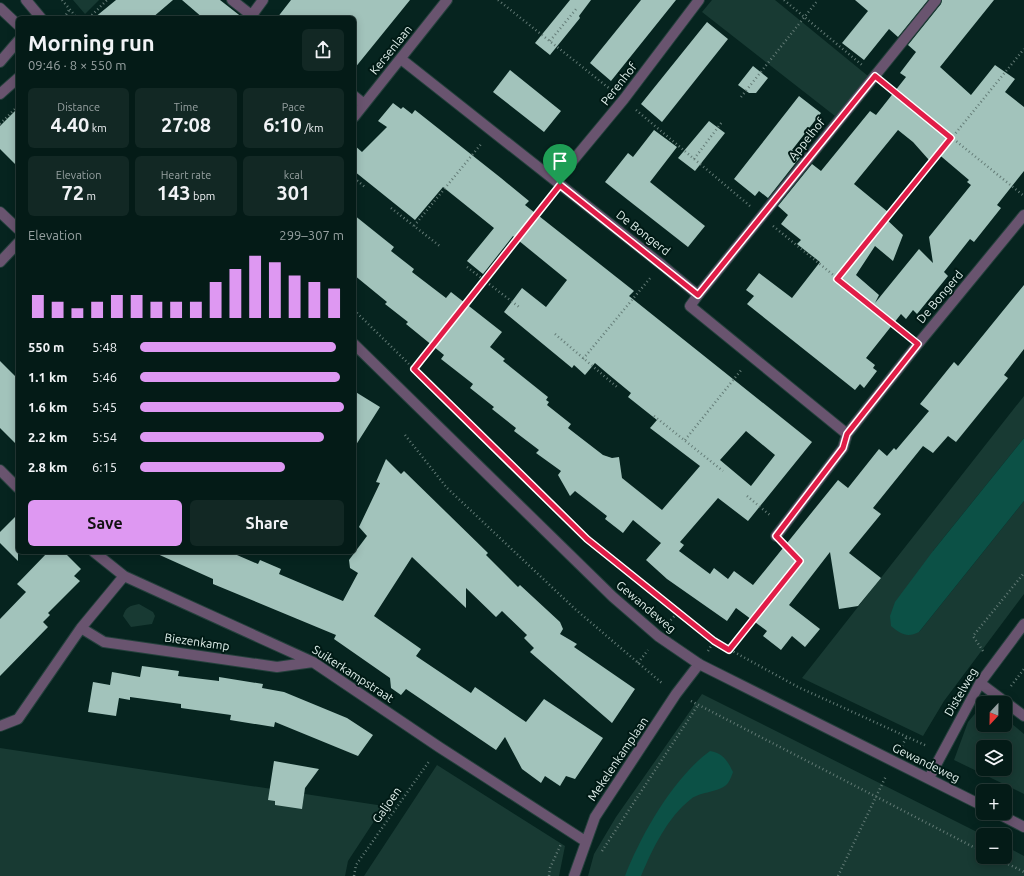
<!DOCTYPE html>
<html lang="en">
<head>
<meta charset="utf-8">
<style>
	body { margin:0; font-family:Ubuntu,sans-serif; background:#122824; color:#f1f3f6; height:100vh; display:flex; flex-direction:column; font-size:15px; white-space:nowrap }
	* { box-sizing:border-box; margin:0 }
	p { font-size:13px; color:#97a1a1 }
	.icon { flex:none; width:22px; height:22px; fill:none; stroke:currentColor; stroke-width:2; stroke-linecap:round; stroke-linejoin:round }
	.map { position:relative; flex:1; overflow:hidden }
	.details { position:absolute; left:16px; top:16px; width:340px; height:538px; display:flex; flex-direction:column; background:#041b17; border-radius:6px; box-shadow:0 2px 10px #0003,0 0 0 1px #253936 }
	.details>* { flex:none }
	.needle { width:26px; rotate:202deg }
	.tools { position:absolute; left:976px; top:696px; display:grid; gap:8px }
	.tools a { display:grid; place-items:center; width:36px; height:36px; border-radius:6px; background:#041b17; box-shadow:0 2px 10px #0003,0 0 0 1px #253936; font-size:20px }
	.pin { position:absolute; display:grid; place-items:center; width:34px; height:34px; color:#fff; margin:-41px -17px; border-radius:50% 50% 50% 0; rotate:-45deg; box-shadow:0 0 4px #0007 }
	.pin .icon { rotate:45deg }
	.round { display:grid; place-items:center; flex:none; width:42px; height:42px; border-radius:6px; background:#122824 }
	.overview { display:flex; align-items:center; justify-content:space-between; height:68px; padding:0 12px }
	h1 { font-size:22px; font-weight:700; line-height:30px }
	.stats { display:grid; grid-template-columns:repeat(3,1fr); gap:6px; height:68px; padding:4px 12px }
	.stats div { display:grid; align-content:center; border-radius:6px; background:#122824; text-align:center }
	.stats b { font-size:20px; font-weight:700 }
	.stats small { font-size:11px; font-weight:400 }
	.stats p { font-size:11px }
	.chart { height:112px; padding:8px 12px }
	.chart p { display:flex; justify-content:space-between }
	.chart svg { width:100%; height:72px; margin-top:4px; stroke:#de98f2; stroke-width:6 }
	.primary-button { display:flex; gap:8px; margin-top:auto; padding:8px 12px }
	.primary-button a { flex:1; height:46px; border-radius:6px; background:#de98f2; color:#111; font-size:16px; font-weight:700; line-height:46px; text-align:center }
	.primary-button a+a { background:#122824; color:#f1f3f6 }
	ul { padding:0 12px; list-style:none; font-size:13px }
	li { display:grid; grid-template-columns:64px 48px 1fr; align-items:center; height:30px }
	li i { height:10px; border-radius:5px; background:#de98f2 }
	.map>svg:first-child { display:block }
	.green { fill:#183a33; fill-rule:evenodd }
	.water { fill:#0c5146 }
	.building { fill:#a2c3bb; fill-rule:evenodd }
	.lines { fill:none; stroke-linecap:round; stroke-linejoin:round }
	.service-casing { stroke:#24403c; stroke-width:12 }
	.minor-casing { stroke:#24403c; stroke-width:12 }
	.tertiary-casing { stroke:#24403c; stroke-width:12 }
	.path { stroke:#637b76; stroke-width:2.5; stroke-dasharray:1 3; stroke-linecap:butt }
	.service { stroke:#69546f; stroke-width:10 }
	.minor { stroke:#69546f; stroke-width:10 }
	.tertiary { stroke:#69546f; stroke-width:10 }
	.route-casing { stroke:#fff; stroke-width:8 }
	.route { stroke:#e11d48; stroke-width:5 }
	.labels { text-anchor:middle; stroke-width:4; stroke-linejoin:round; paint-order:stroke }
	.street-label { font-size:12px; fill:#dfefeb; stroke:#001a15 }
</style>
</head>
<body>
<div class="map">
<svg width="1024" height="876" viewBox="0 0 1024 876">
	<rect width="100%" height="100%" fill="#06241f"/>
	<path class="green" d="M73,0H99L85,14Z
		M712,0H775L868,76L835,116L702,12Z
		M1024,396V438L933,551L919,632L1024,501V594L944,701L923,736L802,678Z
		M139,604L153,612L155,616L152,624L131,627L123,616C126,607 129,606 139,604Z
		M702,694L983,835V857H1005V846L1024,856V876H588L594,854L616,817Z
		M983,709V725H1005V718L1024,734V794L954,760L968,722L978,710ZM983,747H1005V769H983Z
		M0,748L384,806L348,861L345,876H0Z
		M437,765L565,846L559,876H364Z"/>
	<path class="water" d="M1024,438V501L919,632C907,638 901,634 891,626L890,616L895,602L933,551Z
		M710,751C723,753 727,760 733,772C732,775 730,780 728,783C720,793 701,791 691,799C667,818 653,848 641,876H625C641,835 673,778 710,751Z"/>
	<path class="building" d="M116,0H173L152,18H94Z
		M182,0H220L243,18H203Z
		M291,0H410L354,69V18H277Z
		M570,0H591L579,16L580,18L550,55L535,43Z
		M641,0H676L611,81L590,63Z
		M855,0H928L898,37L889,29L864,60L842,43L868,11Z
		M942,0H994L940,67L971,95L995,65L1015,79L1005,92L1024,107V171L997,205L1001,208L974,242L970,239L944,272L948,276L917,314L913,310L906,319L901,314L866,358L875,365L873,368L877,371L864,388L860,384L855,390L747,304L754,296L746,290L759,273L792,298L820,262L797,244L801,240L781,224L788,215L778,206L812,164L821,171L870,111L876,115L906,77L900,73L916,52L908,45L941,4ZM898,130L913,142L929,160L936,152L969,180L967,182L971,185L929,237L933,263L919,249L875,303L879,295L856,275L875,246L893,261L903,235L884,217L888,212L854,184Z
		M707,22L728,39L662,122L641,104Z
		M753,66L768,78L756,93H749L738,85Z
		M510,70L561,111L544,132L493,92Z
		M799,96L821,113L792,150L801,156L768,198L759,191L755,196L734,179Z
		M393,103L401,109L403,107L412,114L415,110L501,178L529,201L525,205L634,291L629,296L812,442L748,521L718,498L680,542L684,545L679,551L710,574L714,568L728,579L734,571L753,585L838,480L848,488L879,449L887,456L894,448L896,450L929,411L920,404L954,362L958,366L1024,285V349L1004,375L1008,378L956,442L948,436L933,453L923,446L873,508L881,514L849,553L881,578L858,606L839,609L830,552L789,605L820,629L805,647L792,636L781,650L763,636L767,631L736,608L727,621L667,579L646,560L661,543L633,520L623,533L605,519L607,516L575,491L570,496L558,475L561,471L536,453L539,450L514,431L516,428L492,409L494,407L470,388L473,384L441,359L444,355L406,324L408,322L385,304L387,302L354,275V215L394,247L391,251L414,269L412,272L446,298L451,292L502,332L490,347L505,359L503,361L548,397L546,400L549,402L547,405L571,424L568,428L603,455L612,458L619,457L622,478L662,510L700,466L650,428L657,420L628,397L631,393L608,374L595,363L585,375L574,365L572,368L504,312L522,288L546,307L567,280L513,236L483,274L467,261L494,228L463,203L443,187L415,220L354,171V145L362,152L387,127L378,121ZM746,431L775,455L751,486L720,460Z
		M18,108V167L0,149V126Z
		M709,121L725,133L695,171L678,158Z
		M654,130L677,147L650,182L705,226L688,247L605,182L628,153L633,157Z
		M0,361L18,379V446L0,428Z
		M354,391L380,407L354,448Z
		M386,459L401,474L404,471L488,553L486,555L518,587L520,585L560,622L563,629L560,634L577,644L574,647L635,689L612,723L530,652L534,648L524,638L527,635L502,611L496,617L466,588V608L412,557L374,616L421,649L416,656L471,693L475,687L526,722L544,699L603,738L575,779L566,776L560,786L545,776L541,783L522,769L505,737L496,750L406,689L401,695L391,688L390,678L334,639L336,635L213,584V579L153,552H230L258,564L260,560L281,569L279,574L343,601L358,573L350,568L349,560L367,536L359,527L380,483L376,482Z
		M18,514V561L0,543V532Z
		M48,552H64L81,569L74,576L80,581L48,613L50,615L43,622L48,627L0,676V619L26,592L17,584Z
		M142,666L179,671L178,676L219,681V677L263,684L262,688L284,692L347,718L373,735L358,756L275,722L274,727L230,720L231,715L181,708V704L130,697V700L119,698L116,716L88,712L93,682L110,685L112,672L140,677Z
		M274,761L319,769L305,788L302,809L275,805V801L268,800Z"/>
	<g class="lines">
		<g class="service-casing">
			<path id="service" d="M0,212L18,229
				M0,262L18,243"/>
		</g>
		<g class="minor-casing">
			<path id="minor" d="M232,0L255,18
				M252,15L263,0
				M401,59L662,265L698,295L690,306L847,434
				M0,62L18,41
				M0,94L18,78
				M354,96L364,104
				M354,117L447,0
				M556,181L624,99L699,0
				M698,295L936,0
				M0,470L18,488
				M776,536L843,448L847,434L918,344L1024,215
				M94,552L124,576L313,662L439,747L585,841
				M81,628L104,642L277,667L313,662
				M980,683L1024,716
				M0,726L18,719L81,628L124,576
				M929,778L980,683L1024,624
				M574,876L595,817L676,694L699,664"/>
		</g>
		<g class="tertiary-casing">
			<path id="tertiary" d="M26,0L41,18
				M0,8L18,25
				M354,344L613,597L658,636L699,664L983,806
				M997,813L1024,827"/>
		</g>
		<path class="path" d="M62,0L77,18
			M498,0L610,89
			M784,0L862,65
			M64,18L69,10
			M89,18L107,0
			M550,41L577,8
			M888,86L1024,196
			M741,97L818,0
			M636,110L750,206
			M0,124L18,106
			M694,159L722,122
			M354,178L365,187
			M391,208L441,247
			M414,226L482,143
			M773,226L906,334
			M467,267L519,307
			M837,279L1024,49
			M354,310L587,539L714,641L798,687L927,746
			M555,334L617,387
			M583,359L651,277
			M414,369L550,197
			M654,416L723,471
			M405,435L447,488L575,609L663,684
			M685,440L742,369
			M747,496L771,516
			M668,623L678,612
			M729,650L799,561L787,548
			M708,651L714,641
			M983,651L973,636L1024,573
			M638,663L648,650
			M1011,686L1024,669
			M691,701L983,852
			M902,746L906,738
			M602,851L698,705
			M994,857L1024,872
			M354,876L356,865L430,760
			M549,876L550,868L561,844
			M838,876L886,776"/>
		<use href="#service" class="service"/>
		<use href="#minor" class="minor"/>
		<use href="#tertiary" class="tertiary"/>
	</g>
	<g class="lines">
		<g class="route-casing">
			<path id="route" d="M875,76L951,138L837,279L918,344L847,434L843,448L776,536L800,561L729,650L714,641L587,539L414,369L560,185L698,295Z"/>
		</g>
		<use href="#route" class="route"/>
	</g>
	<g class="labels">
		<g class="street-label">
			<text transform="translate(391 50) rotate(-51)" y="4">Kersenlaan</text>
			<text transform="translate(619 84) rotate(-52)" y="4">Perenhof</text>
			<text transform="translate(807 139) rotate(-51)" y="4">Appelhof</text>
			<text transform="translate(643 233) rotate(38)" y="4">De Bongerd</text>
			<text transform="translate(940 297) rotate(-50)" y="4">De Bongerd</text>
			<text transform="translate(646 607) rotate(40)" y="4">Gewandeweg</text>
			<text transform="translate(197 642) rotate(8)" y="4">Biezenkamp</text>
			<text transform="translate(353 674) rotate(33)" y="4">Suikerkampstraat</text>
			<text transform="translate(961 692) rotate(-60)" y="4">Distelweg</text>
			<text transform="translate(618 759) rotate(-56)" y="4">Mekelenkamplaan</text>
			<text transform="translate(926 763) rotate(26)" y="4">Gewandeweg</text>
			<text transform="translate(387 805) rotate(-55)" y="4">Galjoen</text>
		</g>
	</g>
</svg>
<div class="tools">
<a><svg class="needle" viewBox="-14 -14 28 28"><path d="M0-13l5 13h-10z" fill="#e53935"/><path d="M0 13l5-13h-10z" fill="#97a1a1"/></svg></a>
<a><svg class="icon" aria-label="layers" viewBox="0 0 24 24"><path d="M12 4l9 5-9 5-9-5zM3 14l9 5 9-5"/></svg></a>
<a>+</a>
<a>−</a>
</div>
<div class="pin" style="left:560px;top:185px;background:#1e9e55"><svg class="icon" aria-label="arrive" viewBox="0 0 24 24"><path d="M6 21V4h12l-3 4 3 4H6"/></svg></div>
<section class="details">
<div class="overview"><div><h1>Morning run</h1><p>09:46 · 8 × 550 m</p></div><a class="round"><svg class="icon" aria-label="share" viewBox="0 0 24 24"><path d="M12 15V3M7 8l5-5 5 5M5 13v7h14v-7"/></svg></a></div>
<div class="stats">
<div><p>Distance</p><b>4.40<small> km</small></b></div>
<div><p>Time</p><b>27:08</b></div>
<div><p>Pace</p><b>6:10<small> /km</small></b></div>
</div>
<div class="stats">
<div><p>Elevation</p><b>72<small> m</small></b></div>
<div><p>Heart rate</p><b>143<small> bpm</small></b></div>
<div><p>kcal</p><b>301</b></div>
</div>
<div class="chart"><p><span>Elevation</span>299–307 m</p>
<svg viewBox="0 0 160 44" preserveAspectRatio="none"><path d="M5 44V30M15 44V34M25 44V38M35 44V34M45 44V30M55 44V30M65 44V34M75 44V34M85 44V34M95 44V22M105 44V14M115 44V6M125 44V10M135 44V18M145 44V22M155 44V26"/></svg>
</div>
<ul>
<li><b>550 m</b>5:48<i style="width:96%"></i></li>
<li><b>1.1 km</b>5:46<i style="width:98%"></i></li>
<li><b>1.6 km</b>5:45<i style="width:100%"></i></li>
<li><b>2.2 km</b>5:54<i style="width:90%"></i></li>
<li><b>2.8 km</b>6:15<i style="width:71%"></i></li>
</ul>
<div class="primary-button"><a>Save</a><a>Share</a></div>
</section>
</div>
</body>
</html>
